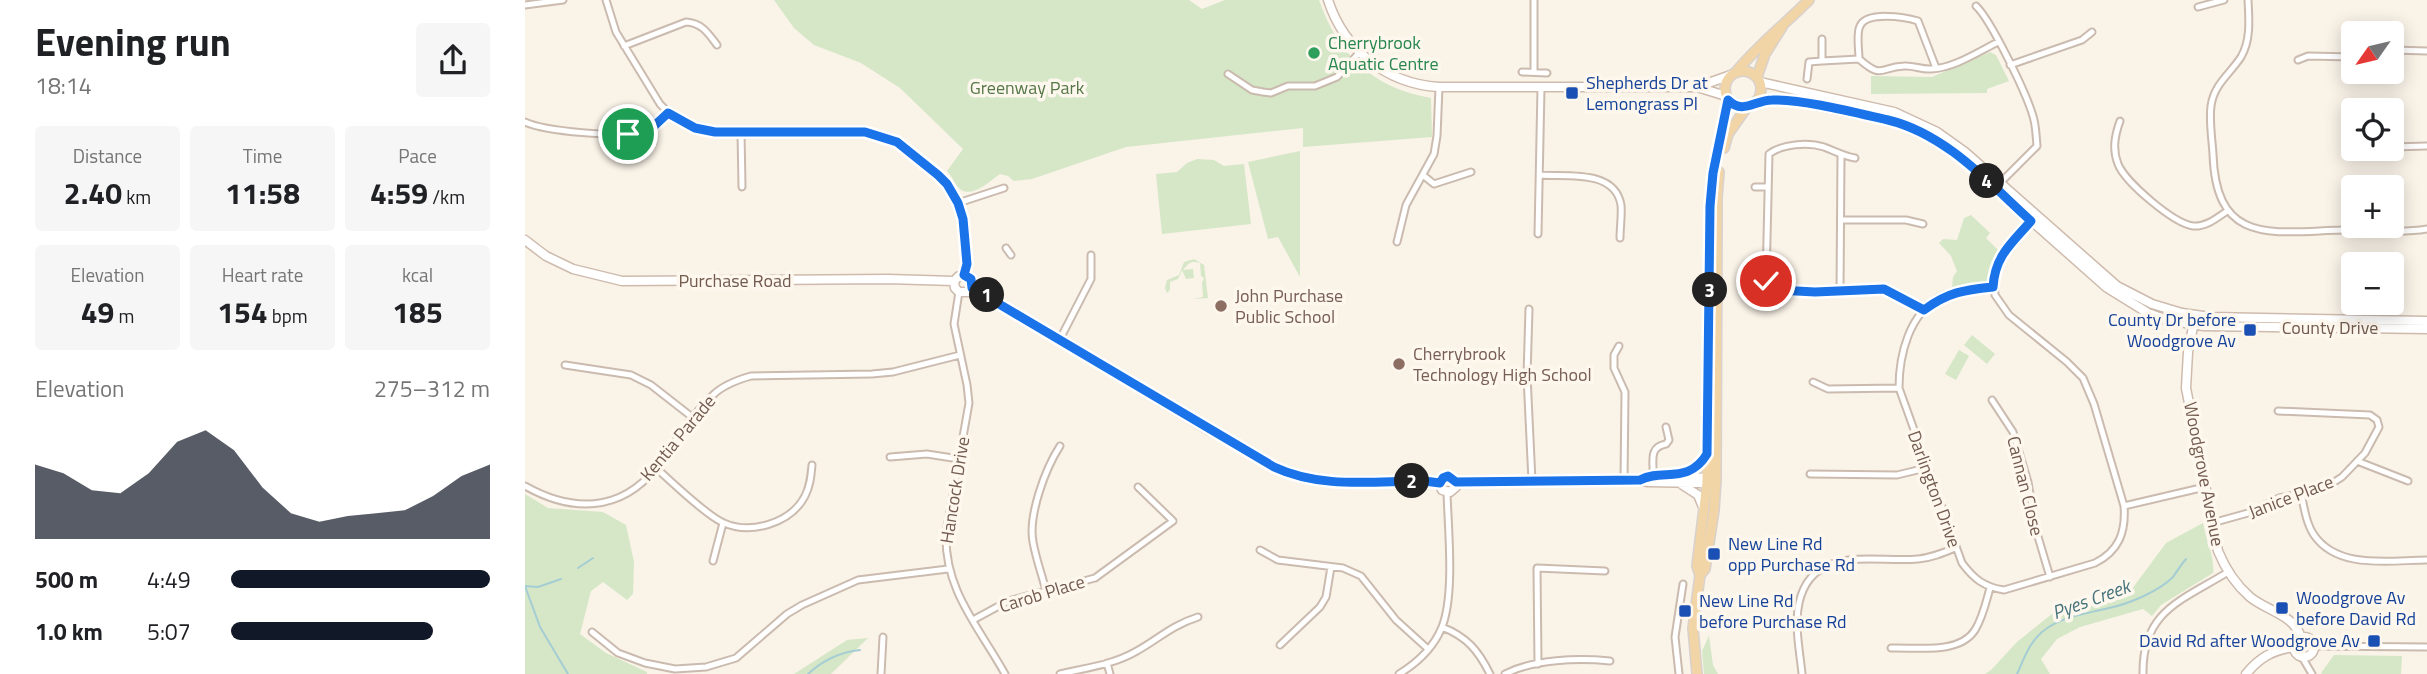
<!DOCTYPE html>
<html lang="en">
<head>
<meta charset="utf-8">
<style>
	body { margin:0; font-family:"Titillium Web",sans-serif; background:#f6f6f6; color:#202124; height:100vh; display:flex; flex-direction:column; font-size:26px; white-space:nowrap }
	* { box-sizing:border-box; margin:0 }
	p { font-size:23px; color:#757577 }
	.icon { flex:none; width:38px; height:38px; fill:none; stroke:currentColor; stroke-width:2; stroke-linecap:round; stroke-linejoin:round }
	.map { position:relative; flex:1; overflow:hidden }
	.sheet { display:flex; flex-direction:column; background:#fff; width:525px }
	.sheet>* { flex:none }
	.needle { width:46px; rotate:236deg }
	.buttons { position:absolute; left:1816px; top:21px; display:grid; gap:14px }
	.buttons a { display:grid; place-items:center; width:63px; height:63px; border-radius:7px; background:#fff; box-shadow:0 4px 18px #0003; font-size:35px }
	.pin { position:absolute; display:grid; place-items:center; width:60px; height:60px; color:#fff; margin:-30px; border:4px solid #fff; border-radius:50%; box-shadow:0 2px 7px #0007 }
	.km { position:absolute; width:35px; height:35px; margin:-18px; border-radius:50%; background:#222; color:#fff; font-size:19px; line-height:35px; text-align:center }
	.round { display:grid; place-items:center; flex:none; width:74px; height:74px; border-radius:7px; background:#f6f6f6 }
	.headline { display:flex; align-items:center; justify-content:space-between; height:119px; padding:0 35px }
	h1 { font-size:38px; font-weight:700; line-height:52px }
	.metrics { display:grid; grid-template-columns:repeat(3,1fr); gap:10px; height:119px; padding:7px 35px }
	.metrics div { display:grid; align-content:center; border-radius:7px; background:#f6f6f6; text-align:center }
	.metrics b { font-size:30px; font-weight:700 }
	.metrics small { font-size:19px; font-weight:400 }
	.metrics p { font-size:19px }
	.chart { height:196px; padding:14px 35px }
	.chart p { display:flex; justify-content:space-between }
	.chart svg { width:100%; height:126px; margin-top:7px; fill:#111827; opacity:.7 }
	ul { padding:0 35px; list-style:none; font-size:23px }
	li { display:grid; grid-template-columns:112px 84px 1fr; align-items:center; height:52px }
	li i { height:18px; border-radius:9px; background:#111827 }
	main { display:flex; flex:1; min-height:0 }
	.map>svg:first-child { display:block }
	.green { fill:#d5e7c7 }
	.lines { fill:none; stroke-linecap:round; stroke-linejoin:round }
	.stream { stroke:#a5cdd3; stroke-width:2 }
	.street-casing { stroke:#cbbbaf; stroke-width:9 }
	.secondary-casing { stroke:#cebbad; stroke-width:11 }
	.primary-casing { stroke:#d8d1cd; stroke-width:12 }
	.street { stroke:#fff; stroke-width:5 }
	.secondary { stroke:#fff; stroke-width:8 }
	.primary { stroke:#f2d5a7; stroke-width:9 }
	.route-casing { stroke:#fff; stroke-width:14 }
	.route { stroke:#1a73e8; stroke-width:9 }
	.leisure-dot { fill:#2e9e5b; stroke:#fdf7ee; stroke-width:2.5 }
	.transit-dot { fill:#1a4fb4; stroke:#fdf7ee; stroke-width:2.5 }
	.education-dot { fill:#8d6e63; stroke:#fdf7ee; stroke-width:2.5 }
	.labels { text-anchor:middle; stroke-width:7; stroke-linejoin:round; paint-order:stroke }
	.leisure-label { font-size:18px; fill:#27864d; stroke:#fdf7ee; text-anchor:start }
	.transit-label { font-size:18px; fill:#164399; stroke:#fdf7ee; text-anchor:start }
	.park-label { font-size:18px; fill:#567747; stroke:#fdf7ee }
	.street-label { font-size:18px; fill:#725a4e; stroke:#fdf7ee }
	.education-label { font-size:18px; fill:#785e54; stroke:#fdf7ee; text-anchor:start }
	.water-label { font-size:19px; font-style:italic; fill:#47747c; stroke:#fdf7ee }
</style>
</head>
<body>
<main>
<section class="sheet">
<div class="headline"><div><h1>Evening run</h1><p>18:14</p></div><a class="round"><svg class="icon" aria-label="share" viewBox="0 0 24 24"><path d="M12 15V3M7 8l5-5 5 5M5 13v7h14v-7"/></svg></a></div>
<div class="metrics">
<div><p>Distance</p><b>2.40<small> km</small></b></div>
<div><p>Time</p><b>11:58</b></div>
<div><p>Pace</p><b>4:59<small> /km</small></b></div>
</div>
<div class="metrics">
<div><p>Elevation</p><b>49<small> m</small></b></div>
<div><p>Heart rate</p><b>154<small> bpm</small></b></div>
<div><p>kcal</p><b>185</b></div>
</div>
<div class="chart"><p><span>Elevation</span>275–312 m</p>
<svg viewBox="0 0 160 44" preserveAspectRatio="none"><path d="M0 44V18L10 21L20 27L30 28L40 21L50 10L60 6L70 13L80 26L90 35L100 38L110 36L120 35L130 34L140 29L150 22L160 18V44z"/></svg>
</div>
<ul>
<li><b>500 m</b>4:49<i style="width:100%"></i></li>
<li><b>1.0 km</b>5:07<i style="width:78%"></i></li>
</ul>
</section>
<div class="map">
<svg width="1902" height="674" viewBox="0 0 1902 674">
	<rect width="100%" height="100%" fill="#faf3e8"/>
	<path class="green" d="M249,0H664L677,9L700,0H794C813,55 848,88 906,98L907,137L778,147V128L601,147L507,179L489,181L483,176L475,174C466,180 447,199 435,189C430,185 427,176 422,171L438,149L375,88L336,63L289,45L269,28Z
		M1465,52L1471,55L1484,81L1462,89V93L1346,94V76L1407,77Z
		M775,151V277L753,237L743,239L723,162Z
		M672,159L689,160L699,166L719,164L726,224L637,234L631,174L652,172L662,163Z
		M1446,215L1465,233L1461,238L1473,250L1463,284L1427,288L1428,277L1432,271L1426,256L1414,243L1418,239L1432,240L1439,218Z
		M669,259L679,265L683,298L668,299L678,297L677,283L679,278L676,276L675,263C666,261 665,262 658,270L668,269L669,278L661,279L657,270L653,279L645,282V290L642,293L640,288L642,280L654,275L659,262Z
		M1447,335L1470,354L1462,364L1439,345Z
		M1434,350L1444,356L1431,380L1420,374Z
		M0,494L23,508L78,512L101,525L109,562L108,594L102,600L78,582L66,591L55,634L81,653L122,672V674H0Z
		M1678,523C1681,538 1690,559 1688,573L1636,605L1627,616L1618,609L1555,627L1532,639L1516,659L1525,674H1460L1466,670L1492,642L1528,613L1607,589L1641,543Z
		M1184,636L1188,665L1193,674H1179L1177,651Z
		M343,638L306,674H269L322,640Z
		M1809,655L1877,656L1876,674H1797L1796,673Z"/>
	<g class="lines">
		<path class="stream" d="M53,568L68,558
			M36,579L13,587L0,586L15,627L43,674
			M283,674C297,661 316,652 335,650
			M1492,674C1499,659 1504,643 1517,632C1536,616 1561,614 1584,608C1604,604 1634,591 1648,577C1652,571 1656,565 1661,559"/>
		<g class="street-casing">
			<path id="street" d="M81,0L91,32L135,104C150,121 168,128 189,132H340L372,142L413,175L428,193L438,219L442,264L439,275
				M1723,0C1724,19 1726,40 1716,57C1705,74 1689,84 1686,106C1684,121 1687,138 1688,154C1691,246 1747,232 1817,230C1845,229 1875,234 1902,229
				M0,5L38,0
				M1451,6C1466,20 1500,91 1507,113C1511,123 1511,135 1512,146L1475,183
				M1673,7L1699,0
				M1297,39V61L1334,59
				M99,46L161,22C177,23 183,33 192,45
				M1867,50L1902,51
				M1334,59C1358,80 1354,67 1379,66C1388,65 1397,70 1406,69C1429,68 1453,52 1473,42
				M1334,59C1334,49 1331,34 1335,26C1342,11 1380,17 1393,21L1411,68
				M1773,60L1783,56L1829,57
				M1485,65L1557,40L1567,32
				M997,72L1022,73
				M1009,72V0
				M703,74L727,90L738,92L746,93L763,86H790L812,77L834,53
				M1282,79L1284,62L1297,61
				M1595,121C1590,135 1587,149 1593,164C1600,182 1648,223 1668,226C1681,227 1692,218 1702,211
				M0,122C19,131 95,138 116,132C127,129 134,121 143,113
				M216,132L217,187
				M1867,147L1902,146
				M1828,149H1857
				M1330,158C1318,156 1310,151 1299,147C1283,142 1257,144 1244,154L1241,281L1246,287L1253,290L1290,292L1359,289L1399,310
				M1015,175C1042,177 1090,169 1096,205C1097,215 1095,228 1095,238
				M899,176L909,184L946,172
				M1230,187H1243
				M433,203L479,188
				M1316,220H1381L1398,224
				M1013,234L1016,88
				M872,242L881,205L909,154L912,136L914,87
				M481,248L486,255
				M1468,287C1451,289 1431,289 1415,297C1384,314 1374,355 1374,388L1437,563C1449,579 1459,587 1479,590L1570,563C1594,551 1601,532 1599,506L1569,404L1558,378L1542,362L1484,315L1470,295L1469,279L1475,256L1507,221
				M434,292L429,324L442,385L444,403L421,533C419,590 454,627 480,674
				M1315,292L1316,156
				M1004,309L1002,376L1007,481
				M535,339L566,279V255
				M1094,346L1089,355V368L1100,392L1099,481
				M40,365L106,375L126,385L167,417
				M1288,382L1303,389L1374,388
				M1467,400L1488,432L1503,482L1511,530L1525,577
				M365,457L402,454L434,459
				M1832,461L1883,481
				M131,468C146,481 183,517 199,523C226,535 266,523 280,496C285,486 286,477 287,465
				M1285,474L1372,475L1401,468
				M1128,476C1129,462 1123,447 1141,444L1144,440L1141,427
				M0,486C46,512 95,513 131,468C150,444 165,416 188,395C198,385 212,380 226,376L347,374L368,372L435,355
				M1776,493C1779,507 1781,523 1789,535C1813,570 1865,560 1902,560
				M1599,506L1680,487
				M1687,523L1723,513L1754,498L1794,490L1806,484L1817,477L1840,453L1854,427L1852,420L1845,415L1753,411
				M735,550L753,560L818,568L836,576L871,620L903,649
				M188,561L198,523
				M521,591C517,575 511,559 508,542C503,516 520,469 535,446
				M448,620L483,601L570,578L648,521L613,487
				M917,627C942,637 953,650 965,674
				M67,632L93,653L120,663L150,669L181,667L211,658L262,614L277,605L333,580L423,569
				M755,645L795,607L801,597L806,567
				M1788,646L1902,647
				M1366,648C1391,647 1434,655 1450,630C1458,617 1461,602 1465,588
				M1777,657L1787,674
				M582,663L585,674
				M1013,664L1012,568L1080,571
				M356,674L358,637
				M535,674C560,668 587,665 610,652C634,639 645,626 673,617
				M874,674C892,663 909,647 917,627C930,594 923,529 922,492
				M980,674C1009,659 1053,658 1085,661
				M1154,674L1150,637L1158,584
				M1277,674C1275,652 1269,625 1274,603C1287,544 1349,563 1393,559C1406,558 1418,553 1430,548
				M1618,674C1617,611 1656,601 1703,572"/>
		</g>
		<g class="secondary-casing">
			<path id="secondary" d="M803,0C819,49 861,84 914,87H1172L1201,96
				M1235,82L1369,112L1412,132L1440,152L1592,286L1627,304L1657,313L1685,317L1902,321
				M1172,87L1206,75
				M1233,101L1264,100L1363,120L1380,125L1409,139L1447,168L1581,287L1623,313L1642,320L1679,326L1902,329
				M0,240L21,256L48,269L97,281L363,279L429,281
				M429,281L434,276H442L446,280L447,288
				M429,281L430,288L434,292H443L447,288
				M447,288L685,431L762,473L795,481H899L915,483
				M1669,322L1663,352L1661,388L1693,551C1700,568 1710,584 1725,597C1742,611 1770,615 1776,638
				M1154,474L1173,465L1182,454
				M1115,480L1128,476L1185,478
				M931,482L1115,480L1122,482L1182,483L1188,481
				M915,483L917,490L925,492L931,487V482
				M915,483L918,478L923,476L931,482
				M1156,484L1173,495L1179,509
				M1769 647a10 10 0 1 1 20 0a10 10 0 1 1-20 0Z
				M1721,674C1735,657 1748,650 1769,647"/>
		</g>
		<g class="primary-casing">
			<path id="primary" d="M1200 89a18 18 0 1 1 36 0a18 18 0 1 1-36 0Z
				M1211,72C1233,45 1259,25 1284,0
				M1232,77L1240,54L1257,27
				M1199,148L1203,134L1222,107
				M1175,575L1180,569L1189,510L1191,480L1192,197L1194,172
				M1172,674L1168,628L1175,575L1172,566L1182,483L1185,206L1188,173L1203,100"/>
		</g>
		<use href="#street" class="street"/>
		<use href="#secondary" class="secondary"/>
		<use href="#primary" class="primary"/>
	</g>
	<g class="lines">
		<g class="route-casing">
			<path id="route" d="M103,134L128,127L143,113L170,128L190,132H340L372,142L413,175L422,184L433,203L438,219L442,264L439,275L446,279L447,288L749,467C796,489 848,481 899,481L915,483L918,478L923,476L931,482L1115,480C1138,468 1163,485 1182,454L1185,206L1188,173L1203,100C1218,115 1230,100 1247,100C1278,99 1332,113 1363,120C1421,134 1464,183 1506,221C1486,244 1470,256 1468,287C1439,290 1423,292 1399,310L1359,289L1290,292L1253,290L1246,287L1241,281"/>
		</g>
		<use href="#route" class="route"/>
	</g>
	<circle class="leisure-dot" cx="789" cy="53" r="7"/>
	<g class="transit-dot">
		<rect x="1040" y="86" width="14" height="14" rx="3.5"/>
		<rect x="1718" y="323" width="14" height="14" rx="3.5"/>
		<rect x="1182" y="547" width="14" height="14" rx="3.5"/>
		<rect x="1750" y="601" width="14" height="14" rx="3.5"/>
		<rect x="1153" y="604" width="14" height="14" rx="3.5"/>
		<rect x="1842" y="634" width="14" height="14" rx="3.5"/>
	</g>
	<g class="education-dot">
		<circle cx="696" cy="306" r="7"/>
		<circle cx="874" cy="364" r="7"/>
	</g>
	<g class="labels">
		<g class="leisure-label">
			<text x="803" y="49">Cherrybrook<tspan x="803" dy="21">Aquatic Centre</tspan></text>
		</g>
		<g class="transit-label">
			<text x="1061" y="89">Shepherds Dr at<tspan x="1061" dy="21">Lemongrass Pl</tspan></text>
			<text x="1711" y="326" text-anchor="end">County Dr before<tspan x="1711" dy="21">Woodgrove Av</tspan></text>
			<text x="1203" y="550">New Line Rd<tspan x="1203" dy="21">opp Purchase Rd</tspan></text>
			<text x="1771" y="604">Woodgrove Av<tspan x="1771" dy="21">before David Rd</tspan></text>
			<text x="1174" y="607">New Line Rd<tspan x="1174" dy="21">before Purchase Rd</tspan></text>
			<text x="1835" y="647" text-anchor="end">David Rd after Woodgrove Av</text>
		</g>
		<g class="park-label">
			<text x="502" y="94">Greenway Park</text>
		</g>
		<g class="street-label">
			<text x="210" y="287">Purchase Road</text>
			<text x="1805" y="334">County Drive</text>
			<text transform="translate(153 438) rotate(-50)" y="6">Kentia Parade</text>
			<text transform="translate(1679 474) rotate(79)" y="6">Woodgrove Avenue</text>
			<text transform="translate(1500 486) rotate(76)" y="6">Cannan Close</text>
			<text transform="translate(1409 489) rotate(70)" y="6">Darlington Drive</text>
			<text transform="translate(430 490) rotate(-81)" y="6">Hancock Drive</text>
			<text transform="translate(1766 497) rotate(-21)" y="6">Janice Place</text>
			<text transform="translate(517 594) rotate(-17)" y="6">Carob Place</text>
		</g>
		<g class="education-label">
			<text x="710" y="302">John Purchase<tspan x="710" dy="21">Public School</tspan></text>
			<text x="888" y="360">Cherrybrook<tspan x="888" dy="21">Technology High School</tspan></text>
		</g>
		<g class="water-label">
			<text transform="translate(1566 599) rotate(-20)" y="7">Pyes Creek</text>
		</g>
	</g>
</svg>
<div class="buttons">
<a><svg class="needle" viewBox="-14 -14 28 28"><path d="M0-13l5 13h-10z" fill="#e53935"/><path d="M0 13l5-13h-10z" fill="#757577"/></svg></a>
<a><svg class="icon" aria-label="locate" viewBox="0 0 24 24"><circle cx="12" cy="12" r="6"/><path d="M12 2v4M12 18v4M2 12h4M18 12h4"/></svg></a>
<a>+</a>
<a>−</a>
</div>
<div class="pin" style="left:103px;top:134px;background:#1e9e55"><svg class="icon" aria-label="arrive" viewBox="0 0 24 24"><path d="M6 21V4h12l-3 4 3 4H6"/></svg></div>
<div class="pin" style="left:1241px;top:281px;background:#d93025"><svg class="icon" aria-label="check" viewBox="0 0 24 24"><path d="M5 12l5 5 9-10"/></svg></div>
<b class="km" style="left:462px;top:295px">1</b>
<b class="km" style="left:887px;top:481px">2</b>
<b class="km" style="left:1185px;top:290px">3</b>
<b class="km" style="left:1462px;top:181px">4</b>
</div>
</main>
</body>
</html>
